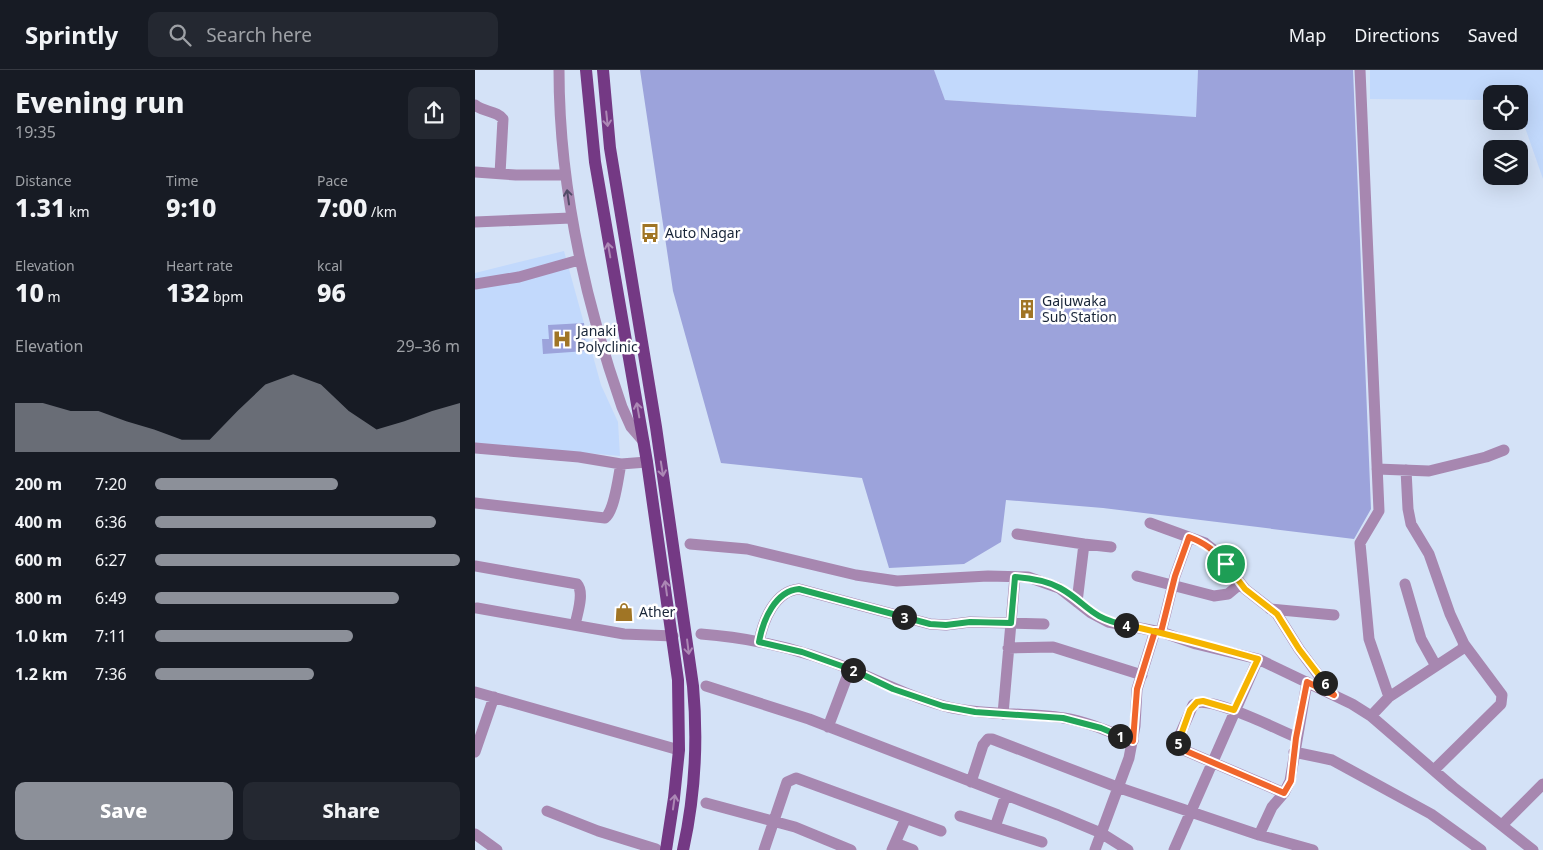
<!DOCTYPE html>
<html lang="en">
<head>
<meta charset="utf-8">
<style>
	body { margin:0; font-family:"Noto Sans",sans-serif; background:#242831; color:#f1f3f6; height:100vh; display:flex; flex-direction:column; font-size:19px; white-space:nowrap }
	* { box-sizing:border-box; margin:0 }
	p { font-size:16px; color:#9ea1a6 }
	.icon { flex:none; width:28px; height:28px; fill:none; stroke:currentColor; stroke-width:2; stroke-linecap:round; stroke-linejoin:round }
	.map { position:relative; flex:1; overflow:hidden }
	.side { display:flex; flex-direction:column; background:#171b24; width:475px }
	.side>* { flex:none }
	.tools { position:absolute; left:1008px; top:15px; display:grid; gap:10px }
	.tools a { display:grid; place-items:center; width:45px; height:45px; border-radius:10px; background:#171b24; box-shadow:0 5px 20px #0002; font-size:25px }
	.pin { position:absolute; display:grid; place-items:center; width:42px; height:42px; color:#fff; margin:-21px; border:2px solid #fff; border-radius:50%; box-shadow:0 1px 5px #0007 }
	.km { position:absolute; width:25px; height:25px; margin:-12px; border-radius:50%; background:#222; color:#fff; font-size:14px; line-height:25px; text-align:center }
	.round { display:grid; place-items:center; flex:none; width:52px; height:52px; border-radius:10px; background:#242831 }
	.head { display:flex; align-items:center; justify-content:space-between; height:85px; padding:0 15px }
	h1 { font-size:28px; font-weight:800; line-height:38px }
	.metrics { display:grid; grid-template-columns:repeat(3,1fr); gap:8px; height:85px; padding:5px 15px }
	.metrics div { display:grid; align-content:center }
	.metrics b { font-size:25px; font-weight:800 }
	.metrics small { font-size:14px; font-weight:400 }
	.metrics p { font-size:14px }
	.chart { height:140px; padding:10px 15px }
	.chart p { display:flex; justify-content:space-between }
	.chart svg { width:100%; height:90px; margin-top:5px; fill:#8c9099; opacity:.7 }
	.action { display:flex; gap:10px; margin-top:auto; padding:10px 15px }
	.action a { flex:1; height:58px; border-radius:10px; background:#8c9099; color:#fff; font-size:20px; font-weight:800; line-height:58px; text-align:center }
	.action a+a { background:#242831; color:#f1f3f6 }
	ul { padding:0 15px; list-style:none; font-size:16px }
	li { display:grid; grid-template-columns:80px 60px 1fr; align-items:center; height:38px }
	li i { height:12px; border-radius:6px; background:#8c9099 }
	header { display:flex; align-items:center; gap:30px; box-sizing:border-box; height:70px; padding:0 25px; background:#171b24; border-bottom:1px solid #363941 }
	header strong { font-size:24px }
	nav { display:flex; gap:28px; margin-inline-start:auto; font-size:18px }
	.search { width:350px; height:45px; background:#242831; display:flex; align-items:center; gap:12px; box-sizing:border-box; padding:0 18px; border-radius:10px; color:#9ea1a6; font-size:19px }
	main { display:flex; flex:1; min-height:0 }
	.map>svg:first-child { display:block }
	.built { fill:#c2d9fc }
	.building { fill:#9ca3db }
	.lines { fill:none; stroke-linecap:round; stroke-linejoin:round }
	.minor { stroke:#a787b0; stroke-width:11 }
	.major { stroke:#743984; stroke-width:12 }
	.oneway { stroke:#ac88b5 }
	.oneway2 { stroke:#514c68 }
	.split-1-casing { stroke:#fff; stroke-width:10 }
	.split-2-casing { stroke:#fff; stroke-width:10 }
	.split-3-casing { stroke:#fff; stroke-width:10 }
	.split-4-casing { stroke:#fff; stroke-width:10 }
	.split-5-casing { stroke:#fff; stroke-width:10 }
	.split-6-casing { stroke:#fff; stroke-width:10 }
	.split-7-casing { stroke:#fff; stroke-width:10 }
	.split-1 { stroke:#f0652b; stroke-width:6 }
	.split-2 { stroke:#22a559; stroke-width:6 }
	.split-3 { stroke:#22a559; stroke-width:6 }
	.split-4 { stroke:#22a559; stroke-width:6 }
	.split-5 { stroke:#f5b400; stroke-width:6 }
	.split-6 { stroke:#f0652b; stroke-width:6 }
	.split-7 { stroke:#f5b400; stroke-width:6 }
	.labels { text-anchor:middle; stroke-width:5; stroke-linejoin:round; paint-order:stroke }
	.poi-label { font-size:14px; fill:#182538; stroke:#fff; text-anchor:start }
</style>
</head>
<body>
<header>
<strong>Sprintly</strong>
<div class="search"><svg class="icon" aria-label="search" viewBox="0 0 24 24"><circle cx="10" cy="10" r="6"/><path d="M15 15l6 6"/></svg>Search here</div>
<nav><a>Map</a><a>Directions</a><a>Saved</a></nav>
</header>
<main>
<section class="side">
<div class="head"><div><h1>Evening run</h1><p>19:35</p></div><a class="round"><svg class="icon" aria-label="share" viewBox="0 0 24 24"><path d="M12 15V3M7 8l5-5 5 5M5 13v7h14v-7"/></svg></a></div>
<div class="metrics">
<div><p>Distance</p><b>1.31<small> km</small></b></div>
<div><p>Time</p><b>9:10</b></div>
<div><p>Pace</p><b>7:00<small> /km</small></b></div>
</div>
<div class="metrics">
<div><p>Elevation</p><b>10<small> m</small></b></div>
<div><p>Heart rate</p><b>132<small> bpm</small></b></div>
<div><p>kcal</p><b>96</b></div>
</div>
<div class="chart"><p><span>Elevation</span>29–36 m</p>
<svg viewBox="0 0 160 44" preserveAspectRatio="none"><path d="M0 44V20L10 20L20 24L30 24L40 29L50 33L60 38L70 38L80 24L90 11L100 6L110 11L120 24L130 33L140 29L150 24L160 20V44z"/></svg>
</div>
<ul>
<li><b>200 m</b>7:20<i style="width:60%"></i></li>
<li><b>400 m</b>6:36<i style="width:92%"></i></li>
<li><b>600 m</b>6:27<i style="width:100%"></i></li>
<li><b>800 m</b>6:49<i style="width:80%"></i></li>
<li><b>1.0 km</b>7:11<i style="width:65%"></i></li>
<li><b>1.2 km</b>7:36<i style="width:52%"></i></li>
</ul>
<div class="action"><a>Save</a><a>Share</a></div>
</section>
<div class="map">
<svg width="1068" height="780" viewBox="0 0 1068 780">
	<rect width="100%" height="100%" fill="#d4e2f7"/>
	<path class="built" d="M459,0H723L721,47L470,30Z
		M895,0H1068V109L1044,40V24H1016V30L895,29Z
		M89,181L126,315L143,352L145,386L0,373V203Z"/>
	<path class="building" d="M165,0H459L470,30L721,47L723,0H878L896,439L879,469L628,438L531,430L526,472L489,494L414,498L387,408L246,393L198,221Z
		M109,253L111,281L68,284L67,269H74L73,255Z"/>
	<g class="lines">
		<path class="minor" d="M84,0C84,115 109,228 147,337L156,357L169,372
			M885,0L904,441L885,473L894,569L914,627L896,646
			M0,35C8,42 23,41 28,49L25,104
			M0,102L41,105H90
			M0,152L96,148
			M0,214L44,207L104,190
			M0,378L104,387L146,394L172,392
			M902,399L954,401L1011,387L1029,380
			M0,433L130,448C140,440 143,407 146,394
			M675,453L730,473L740,481L770,519L802,544L824,579L856,622
			M542,464L609,474
			M215,474L272,479L381,505L422,511L513,506L553,507L584,518L616,543L633,552L686,562L721,574L783,589L877,634L896,646L978,717L1058,780
			M0,496L102,514C110,523 102,544 100,555
			M662,506L739,526L753,524L765,514
			M930,514L946,569L961,596
			M602,532L609,474L636,477
			M2,538L149,564L198,566
			M795,539L859,545
			M686,562L700,506L714,467
			M226,564C281,568 336,582 387,604C414,616 440,628 469,636C508,646 549,642 589,648C613,652 635,662 658,671
			M284,572C288,550 300,521 324,519L455,554L471,555L495,552L569,554
			M533,578L578,577L667,605
			M231,616L334,649L583,745L626,763L653,780
			M0,622L204,680
			M914,627L987,579L989,574L975,544L954,484L936,454L933,439L931,400
			M528,644L540,507
			M353,657L375,599
			M0,682L19,627
			M819,682L857,690L956,744L1006,780
			M959,700L1026,634L1027,625L989,574
			M496,712L508,675L513,669H517L642,717L784,765L838,780
			M809,723L711,681L705,678L704,667L718,635C732,623 803,660 821,667
			M231,733L320,757L376,780
			M72,741L123,761L181,779
			M485,746L567,772
			M1027,755L1068,714
			M520,757L531,725
			M0,764L22,780
			M784,765L797,737L809,723L815,711L832,612
			M420,773L438,780
			M289,780L312,712L321,708L466,761
			M417,780L431,748
			M620,780L654,688L660,656L662,619L680,561
			M699,780L783,589"/>
		<path class="major" d="M111,0L120,92L172,392L203,610L204,680L199,728L191,780
			M128,0L135,78L181,357L218,616C223,671 220,726 208,780"/>
	</g>
	<defs><path id="oneway-shaft" d="M-6 0H5M1.5-3L5.5 0L1.5 3" fill="none" stroke-width="1.6" stroke-linecap="round" stroke-linejoin="round" transform="scale(1.25)"/></defs>
	<g class="oneway">
		<use href="#oneway-shaft" transform="translate(132 49) rotate(84)"/>
		<use href="#oneway-shaft" transform="translate(134 180) rotate(-100)"/>
		<use href="#oneway-shaft" transform="translate(163 340) rotate(-100)"/>
		<use href="#oneway-shaft" transform="translate(187 399) rotate(81)"/>
		<use href="#oneway-shaft" transform="translate(191 518) rotate(-98)"/>
		<use href="#oneway-shaft" transform="translate(213 577) rotate(83)"/>
		<use href="#oneway-shaft" transform="translate(199 732) rotate(-82)"/>
	</g>
	<use class="oneway2" href="#oneway-shaft" transform="translate(93 127) rotate(-98)"/>
	<g class="lines">
		<g class="split-1-casing">
			<path id="split-1" d="M645,666L658,671L662,619L680,561L686,562L700,506L714,467C730,473 739,480 751,494"/>
		</g>
		<g class="split-2-casing">
			<path id="split-2" d="M378,600L418,619L468,636L500,642L588,648L626,658L645,666"/>
		</g>
		<g class="split-3-casing">
			<path id="split-3" d="M378,600L327,582L284,572C288,550 300,521 324,519L429,547"/>
		</g>
		<g class="split-4-casing">
			<path id="split-4" d="M429,547L455,554L471,555L495,552L536,553L540,507C554,508 572,511 585,518C612,533 614,548 651,555"/>
		</g>
		<g class="split-5-casing">
			<path id="split-5" d="M651,555C695,564 739,577 783,589L759,640L728,631L722,632L715,640L703,673"/>
		</g>
		<g class="split-6-casing">
			<path id="split-6" d="M703,673L711,681L809,723L816,711L821,668L832,612L859,625L850,613"/>
		</g>
		<g class="split-7-casing">
			<path id="split-7" d="M751,494L770,519L802,544L824,579L850,613"/>
		</g>
		<use href="#split-1" class="split-1"/>
		<use href="#split-2" class="split-2"/>
		<use href="#split-3" class="split-3"/>
		<use href="#split-4" class="split-4"/>
		<use href="#split-5" class="split-5"/>
		<use href="#split-6" class="split-6"/>
		<use href="#split-7" class="split-7"/>
	</g>
	<defs>
		<g id="bus-bare" transform="scale(1.5)"><path d="M-5-6H5V4H4V6H2V4H-2V6H-4V4H-5ZM-3.5-4V0h7V-4ZM-3.5 1.2v1.5H-2V1.2ZM2 1.2v1.5H3.5V1.2Z" fill="#a07525" stroke="#fff" stroke-width="2.5" paint-order="stroke"/></g>
		<g id="building-bare" transform="scale(1.5)"><path d="M-4-6H4V6H1V3H-1V6H-4ZM-2.5-4.3h1.7v1.8h-1.7ZM.8-4.3h1.7v1.8H.8ZM-2.5-1h1.7V.8h-1.7ZM.8-1h1.7V.8H.8Z" fill="#a07525" stroke="#fff" stroke-width="2.5" paint-order="stroke"/></g>
		<g id="hospital-bare" transform="scale(1.5)"><path d="M-5-5h3v3.5h4V-5h3V5h-3V1.5h-4V5h-3Z" fill="#a07525" stroke="#fff" stroke-width="2.5" paint-order="stroke"/></g>
		<g id="shop-bare" transform="scale(1.5)"><path d="M-5-2.5h2.3a2.7 3.5 0 0 1 5.4 0H5L5.5 6h-11ZM-1.5-2.5h3a1.5 2.3 0 0 0-3 0Z" fill="#a07525" stroke="#fff" stroke-width="2.5" paint-order="stroke"/></g>
	</defs>
	<g fill-rule="evenodd">
		<use href="#bus-bare" x="175" y="163"/>
		<use href="#building-bare" x="552" y="239"/>
		<use href="#hospital-bare" x="87" y="269"/>
		<use href="#shop-bare" x="149" y="542"/>
	</g>
	<g class="labels">
		<g class="poi-label">
			<text x="190" y="168">Auto Nagar</text>
			<text x="567" y="236">Gajuwaka<tspan x="567" dy="16">Sub Station</tspan></text>
			<text x="102" y="266">Janaki<tspan x="102" dy="16">Polyclinic</tspan></text>
			<text x="164" y="547">Ather</text>
		</g>
	</g>
</svg>
<div class="tools">
<a><svg class="icon" aria-label="locate" viewBox="0 0 24 24"><circle cx="12" cy="12" r="6"/><path d="M12 2v4M12 18v4M2 12h4M18 12h4"/></svg></a>
<a><svg class="icon" aria-label="layers" viewBox="0 0 24 24"><path d="M12 4l9 5-9 5-9-5zM3 14l9 5 9-5"/></svg></a>
</div>
<div class="pin" style="left:751px;top:494px;background:#1e9e55"><svg class="icon" aria-label="arrive" viewBox="0 0 24 24"><path d="M6 21V4h12l-3 4 3 4H6"/></svg></div>
<b class="km" style="left:645px;top:666px">1</b>
<b class="km" style="left:378px;top:600px">2</b>
<b class="km" style="left:429px;top:547px">3</b>
<b class="km" style="left:651px;top:555px">4</b>
<b class="km" style="left:703px;top:673px">5</b>
<b class="km" style="left:850px;top:613px">6</b>
</div>
</main>
</body>
</html>
